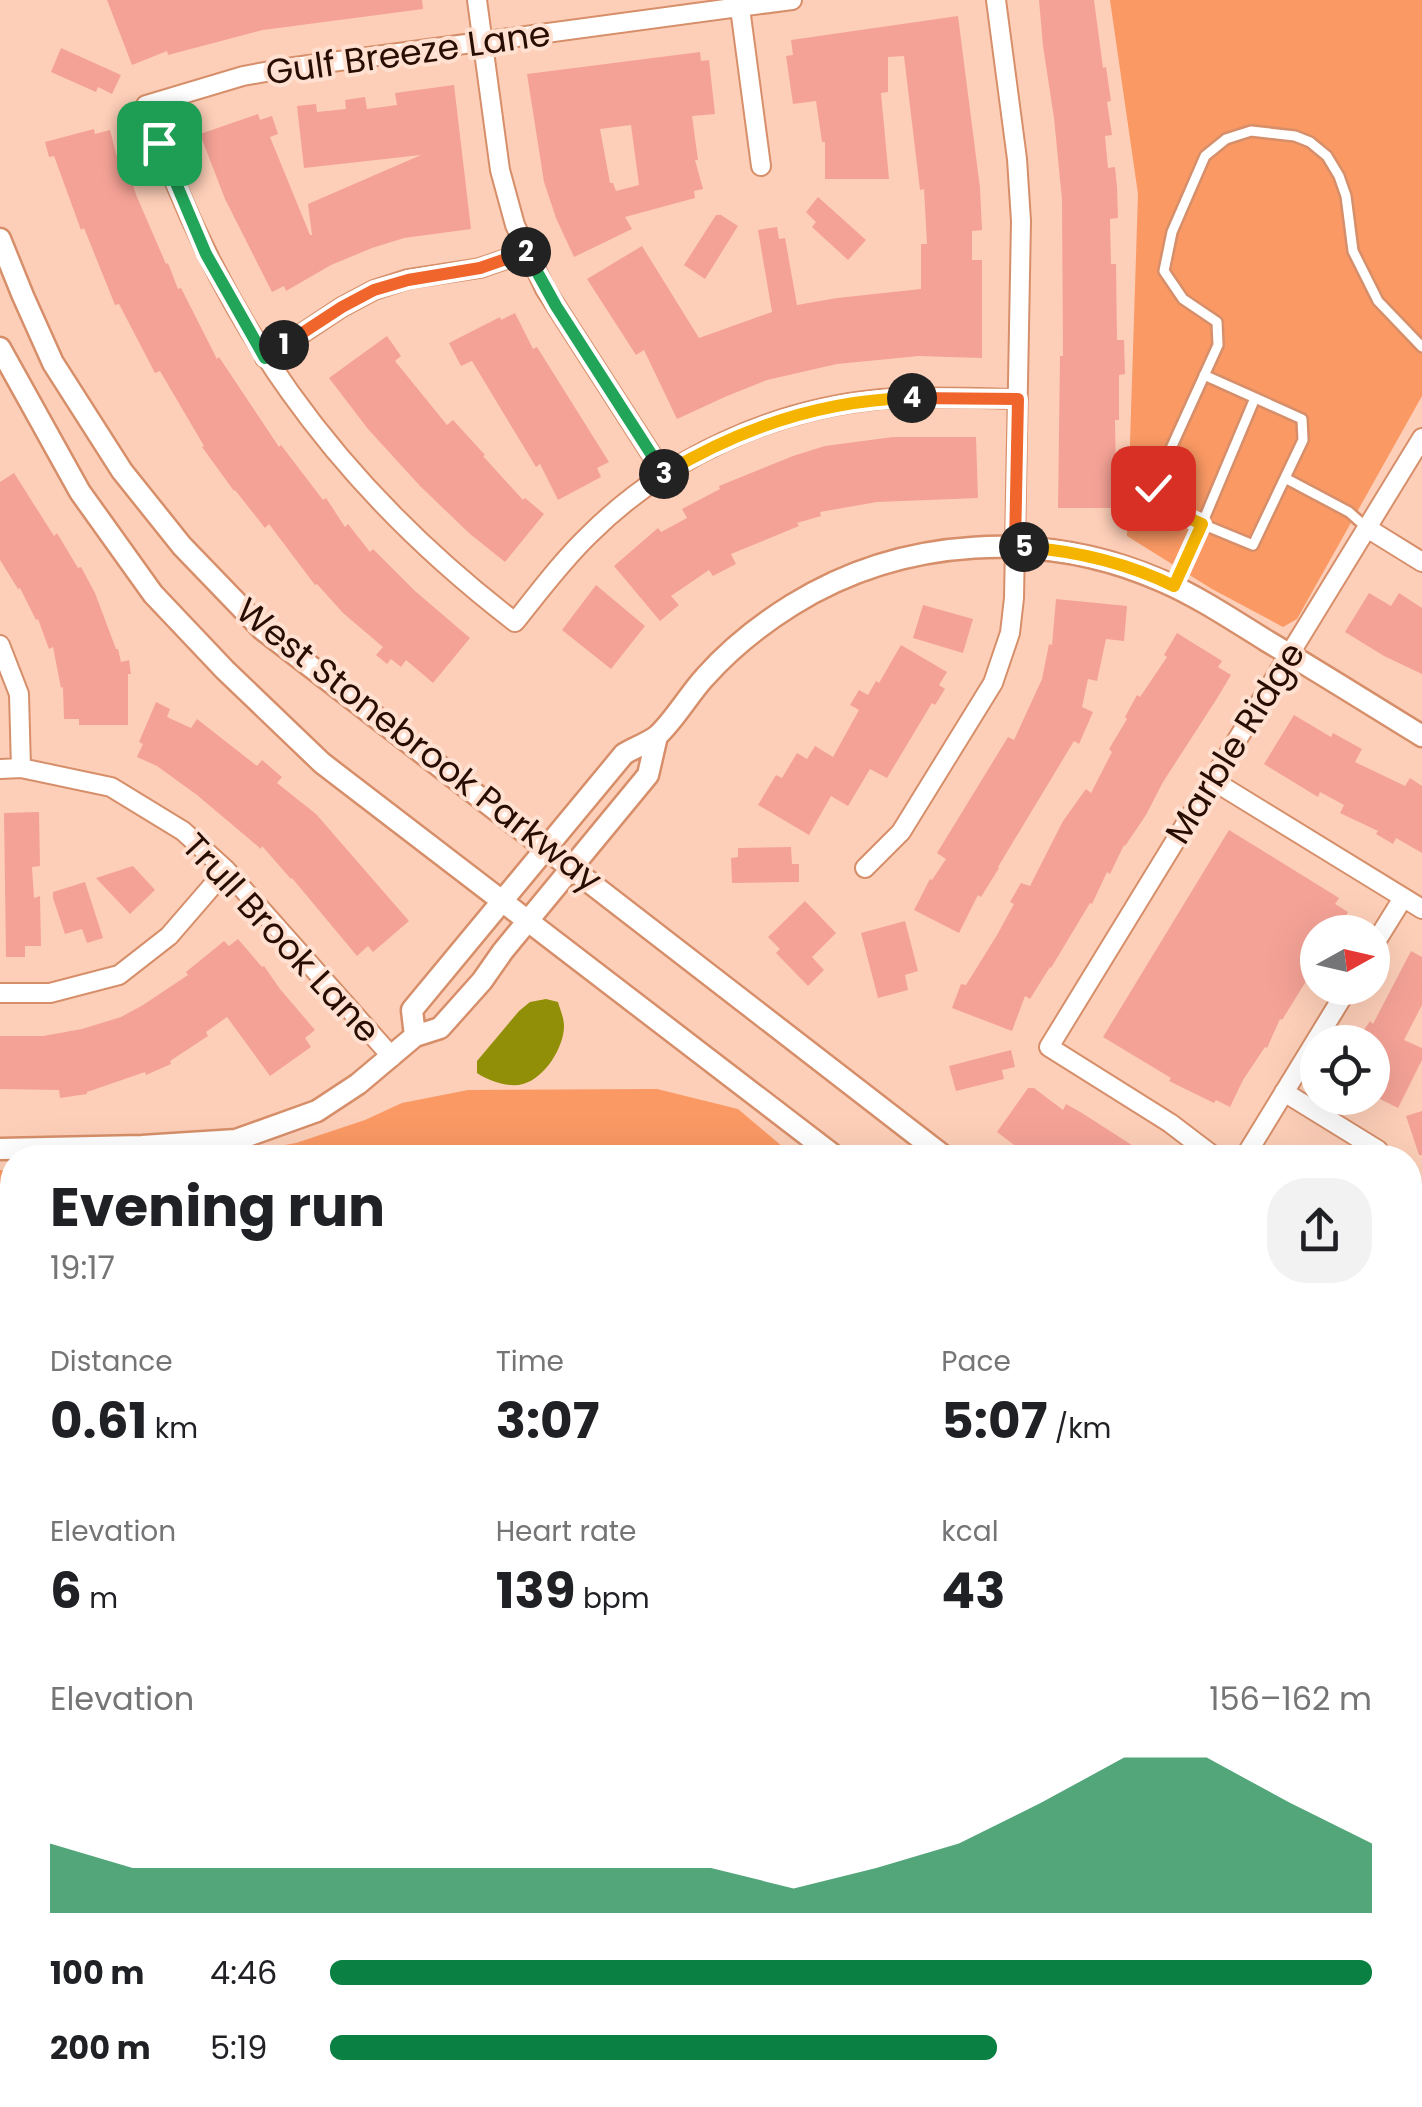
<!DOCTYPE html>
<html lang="en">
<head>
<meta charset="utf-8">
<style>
	body { margin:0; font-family:Poppins,sans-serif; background:#f2f2f2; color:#202124; height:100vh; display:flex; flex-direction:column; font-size:38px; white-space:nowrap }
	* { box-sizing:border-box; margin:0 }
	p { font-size:32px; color:#757577 }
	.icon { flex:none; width:55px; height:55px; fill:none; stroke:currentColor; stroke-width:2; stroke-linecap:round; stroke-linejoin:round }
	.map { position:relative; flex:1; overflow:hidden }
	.side { position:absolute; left:0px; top:1145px; width:1422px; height:962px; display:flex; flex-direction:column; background:#fff; border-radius:40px 40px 0 0; box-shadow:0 10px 40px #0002 }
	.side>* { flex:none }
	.needle { width:65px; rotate:82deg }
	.controls { position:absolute; left:1300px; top:915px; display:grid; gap:20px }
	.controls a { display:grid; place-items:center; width:90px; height:90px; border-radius:50%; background:#fff; box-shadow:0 10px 40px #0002; font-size:50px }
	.pin { position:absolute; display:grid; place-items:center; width:85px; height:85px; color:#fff; margin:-42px; border-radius:20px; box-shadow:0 5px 15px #0006 }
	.km { position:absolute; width:50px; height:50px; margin:-25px; border-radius:50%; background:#222; color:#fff; font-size:28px; line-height:50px; text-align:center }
	.round { display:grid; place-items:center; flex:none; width:105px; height:105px; border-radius:40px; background:#f2f2f2 }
	.overview { display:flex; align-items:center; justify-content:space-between; height:170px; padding:0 50px }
	h1 { font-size:55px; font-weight:700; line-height:75px }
	.figures { display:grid; grid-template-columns:repeat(3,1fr); gap:15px; height:170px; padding:10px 50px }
	.figures div { display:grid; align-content:center }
	.figures b { font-size:50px; font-weight:700 }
	.figures small { font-size:28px; font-weight:400 }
	.figures p { font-size:28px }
	.chart { height:280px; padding:20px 50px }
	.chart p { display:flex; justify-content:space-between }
	.chart svg { width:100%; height:180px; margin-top:10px; fill:#0b8043; opacity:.7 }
	ul { padding:0 50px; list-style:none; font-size:32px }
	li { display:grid; grid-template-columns:160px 120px 1fr; align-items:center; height:75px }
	li i { height:25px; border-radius:12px; background:#0b8043 }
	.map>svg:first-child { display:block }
	.green { fill:#fa9964 }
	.water { fill:#918f07 }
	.building { fill:#f5a296; fill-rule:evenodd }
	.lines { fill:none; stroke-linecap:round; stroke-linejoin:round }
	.service-casing { stroke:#d68f6a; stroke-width:14 }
	.minor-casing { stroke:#d68f6a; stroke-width:22 }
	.tertiary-casing { stroke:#d68f6a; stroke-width:25 }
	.service { stroke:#fff; stroke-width:9 }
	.minor { stroke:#fff; stroke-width:18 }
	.tertiary { stroke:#fff; stroke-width:20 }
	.split-1-casing { stroke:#fff; stroke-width:20 }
	.split-2-casing { stroke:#fff; stroke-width:20 }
	.split-3-casing { stroke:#fff; stroke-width:20 }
	.split-4-casing { stroke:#fff; stroke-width:20 }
	.split-5-casing { stroke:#fff; stroke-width:20 }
	.split-6-casing { stroke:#fff; stroke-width:20 }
	.split-1 { stroke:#22a559; stroke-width:12 }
	.split-2 { stroke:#f0652b; stroke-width:12 }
	.split-3 { stroke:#22a559; stroke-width:12 }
	.split-4 { stroke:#f5b400; stroke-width:12 }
	.split-5 { stroke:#f0652b; stroke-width:12 }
	.split-6 { stroke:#f5b400; stroke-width:12 }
	.labels { text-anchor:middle; stroke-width:8; stroke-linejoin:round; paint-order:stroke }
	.street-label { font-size:35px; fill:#280e02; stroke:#ffe0d1 }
</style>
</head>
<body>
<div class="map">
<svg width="1422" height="2107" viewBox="0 0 1422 2107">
	<rect width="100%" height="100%" fill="#fdcfb8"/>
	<path class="green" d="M1110,0H1422V396L1297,619L1283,627L1212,589L1127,536L1138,194Z
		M657,1089L738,1109L795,1157H215L296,1143L365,1120L402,1103L468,1090Z
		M0,1170H12V1723L0,1722Z"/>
	<path class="water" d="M546,999L558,1002C560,1009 564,1018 564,1026C564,1047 545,1078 523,1084C508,1088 489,1081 477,1073V1061L519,1011L530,1002Z"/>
	<path class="building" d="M107,0H422L423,9L263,30L168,55L167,51L132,65Z
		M1039,0H1094L1103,68L1106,67L1111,101L1107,102L1112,135L1105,136L1108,168L1115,167L1117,187L1118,218L1110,219L1111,264H1116L1117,340H1124L1125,374L1119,375V420H1115L1116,473H1121V508H1058L1060,356H1063L1062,200L1054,118L1043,46Z
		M958,16L980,188L982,230L972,231V260H982V358L919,356L837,364L767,380L727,396L677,419L644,350L636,355L587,279L642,246L699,338L772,312L758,230L777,227L779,239L785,238L797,305L837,298L921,289V244H927L924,189L920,190L904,56L888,57V92L881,93L889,179H825V142H822L816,101L793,104L786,56L793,55L791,40Z
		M61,48L121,75L112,94L98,87L96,92L51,72Z
		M700,52L701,61L709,60L715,114L692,116L698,160H695L703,189L694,191L695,198L625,217L632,229L574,257L556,218L544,182L527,74ZM631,125L639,185L616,191L613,183H610L600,129Z
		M454,85L471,229L404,238L372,248L331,265L286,291L284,286L272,292L225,199L200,134L258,114L260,120L272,116L278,134L270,137L310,235H312L308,204L421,155L304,168L297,106L316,104L317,112L346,109L345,100L365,97L367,109L397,105L395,93Z
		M94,129L95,134L110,130L119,165L125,162L137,197L166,264L168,263L178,289L181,288L217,359L219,357L279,447L281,445L323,500L326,498L345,527L348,524L370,552L373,549L415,591L470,638L433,683L406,660L401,667L391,659L387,664L376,655L383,647L343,613L317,584L315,585L269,524L265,528L235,490L234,491L202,447L204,446L160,371L155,373L119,304L115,305L84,228L81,230L54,156L49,157L45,142Z
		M818,197L866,240L848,260L812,227L816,222L806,212Z
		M716,215H721L738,226L705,279L684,265Z
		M515,313L533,349L537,347L609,462L597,468L601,477L558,500L540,464L536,467L472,361L461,366L449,343L500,317L501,320Z
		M387,336L401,356L395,361L447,425L453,420L485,455L483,456L492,466L523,500L525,498L544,514L505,562L470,534L420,486L368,429L329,378Z
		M893,437H976L978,498L877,502L820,512L821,516L797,523L799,526L731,554L736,564L713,576L709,570L671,596L679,605L660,621L614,566L658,528L661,532L687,518L682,509L720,489L719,486L793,456L825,446Z
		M14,473L54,536L57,533L78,568L81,567L95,593L116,649H118L121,662L129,660L131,674H128V725H79V719H64L63,687L61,688L53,647L49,649L38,619L36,620L20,588L18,589L0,560V482Z
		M596,585L645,626L611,669L562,630Z
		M1369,593L1391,606L1399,593L1422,608V674L1384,656L1345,632Z
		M1056,599L1127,606L1124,641L1106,639L1097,681L1088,679L1082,707L1093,712L1079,744L1074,741L998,867L999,868L981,897L978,895L959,933L914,910L930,879L932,880L946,859L937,853L1008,737L1014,740L1042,679L1049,644L1052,645Z
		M923,605L973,619L963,653L913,638Z
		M1177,633L1222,661L1218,667L1231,675L1216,700L1163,782L1146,815L1125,846L1124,845L1110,874L1107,872L1092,904L1090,903L1051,968L1050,967L1030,999L1025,996L1012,1031L952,1008L961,984L966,985L997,935L1014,904L1010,902L1021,883L1030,886L1063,821L1086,789L1091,793L1112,752L1109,749L1127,719L1125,717L1137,695L1140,697L1167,657L1164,655Z
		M901,645L947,672L939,685L945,689L935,705L932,703L887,778L870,769L848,806L831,796L809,835L758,805L776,775L782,778L797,753L807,759L815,746L833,757L859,710L850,705L859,690L868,695L876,681L879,683Z
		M156,702L170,709L167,717L191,728L197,719L257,766L262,760L282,777L277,783L316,814L409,921L373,952L368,946L357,956L292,878L291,879L262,846L261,849L197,795L157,766L137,757L143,744L139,742Z
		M1294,715L1331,737L1333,733L1362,749L1355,762L1405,786L1410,778L1422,786V853L1396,838L1393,844L1376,834L1378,831L1340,813L1344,805L1320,792L1318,797L1264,764Z
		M39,812L40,866L32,867L34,898L40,896L41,946H25V957H6L4,813Z
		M1229,830L1339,898L1335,904L1348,912L1336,932H1318V962L1282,1020L1280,1019L1267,1048L1265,1047L1243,1080L1230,1107L1216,1100L1214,1103L1169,1081L1171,1078L1103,1037Z
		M791,847L792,864H799V882L732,883L731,858L738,857V848Z
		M133,866L155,890L130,914L96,878Z
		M85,882L103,938L87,943L82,929L65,934L53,898V892Z
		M805,901L836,933L812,957L824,970L808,986L776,953L780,949L768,937Z
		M905,921L918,971L905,975L908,990L878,998L861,933Z
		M238,939L262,967L264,966L280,989L315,1030L305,1038L311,1047L270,1076L227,1017L206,1032L208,1036L170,1061L171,1064L146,1075L145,1072L87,1092V1094L60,1098L59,1090L0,1089V1036H43L82,1029L121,1017L143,1005L188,975L186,972L224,941L229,946Z
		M1411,951L1422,957V1005L1404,1040L1422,1048V1060L1398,1108L1372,1095V1042H1356L1370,1021L1373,1024Z
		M1011,1050L1015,1067L1002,1070L1004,1079L956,1091L949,1066Z
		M1028,1088H1034L1063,1110L1066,1104L1082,1113L1152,1158H1031L997,1132Z
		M1422,1111V1155H1419L1406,1116Z"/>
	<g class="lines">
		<g class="service-casing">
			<path id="service" d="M1204,375L1302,419L1303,440L1253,545L1202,524L1255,398
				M1285,478L1349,512L1367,528
				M1174,586L1202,524L1166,508L1153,488L1218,345L1217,322L1183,299L1164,271L1172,232L1205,156L1226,139L1251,131L1295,136L1310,142L1327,156L1339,176L1346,196L1353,251L1378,301L1422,347"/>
		</g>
		<g class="minor-casing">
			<path id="minor" d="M477,0L500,170L515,225L545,289L664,474
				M792,0L287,68L243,76L146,105C219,321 334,483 515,622C539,592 562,561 589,535C666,458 773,409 881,399C927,396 973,398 1018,399
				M740,8L761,166
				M265,358L342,307L374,290L408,279L480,268L526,252
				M1367,528L1422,562
				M0,645L19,694L21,768
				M0,769L21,768L111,787L183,831L226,870L392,1057
				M1212,780L1422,909
				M865,868L901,832L993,683L1010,633L1014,598L1021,221L1017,159L996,0
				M1372,948L1403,898
				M0,993H50L119,975L169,936L226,870
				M1284,1092L1378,1150L1373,1158
				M1216,1158L1170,1123L1049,1047L1422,438
				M1244,1158L1348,988
				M1410,1374L1422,1391
				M0,1760H12
				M0,1821C2,1883 1,1947 12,2009
				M1410,2010L1422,2031
				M31,2095L34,2107
				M272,2095L281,2107
				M750,2095L782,2107
				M990,2095L1001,2107
				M440,2107L466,2095
				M1167,2107L1188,2095"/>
		</g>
		<g class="tertiary-casing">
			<path id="tertiary" d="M0,239L23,296L53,363L122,471L182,546L262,629L946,1158
				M0,348L80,492L153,594L225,670L322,763L837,1158
				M415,1036L412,1010L624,754C634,748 648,743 657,736C673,722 690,693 705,677C730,649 760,625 792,605C903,536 1044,529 1162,581C1199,597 1233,620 1267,641C1319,672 1370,704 1422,736
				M0,1149L142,1146L236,1140L317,1111L358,1084L415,1036L440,1028L482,981L503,951L648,775L657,736
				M1410,1628L1422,1645
				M1410,1744L1422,1762"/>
		</g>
		<use href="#service" class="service"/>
		<use href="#minor" class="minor"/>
		<use href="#tertiary" class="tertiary"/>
	</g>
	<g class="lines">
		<g class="split-1-casing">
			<path id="split-1" d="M159,143L206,254L265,358L284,345"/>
		</g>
		<g class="split-2-casing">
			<path id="split-2" d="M284,345L342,307L374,290L408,280L480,268L526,252"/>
		</g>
		<g class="split-3-casing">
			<path id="split-3" d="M526,252L556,306L664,474"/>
		</g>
		<g class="split-4-casing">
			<path id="split-4" d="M664,474C740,428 823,400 912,398"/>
		</g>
		<g class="split-5-casing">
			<path id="split-5" d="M912,398L1018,399L1015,546L1024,547"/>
		</g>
		<g class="split-6-casing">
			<path id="split-6" d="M1024,547C1076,551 1127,563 1174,586L1202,524L1166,508L1153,488"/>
		</g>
		<use href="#split-1" class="split-1"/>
		<use href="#split-2" class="split-2"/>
		<use href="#split-3" class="split-3"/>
		<use href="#split-4" class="split-4"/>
		<use href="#split-5" class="split-5"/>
		<use href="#split-6" class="split-6"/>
	</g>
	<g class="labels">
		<g class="street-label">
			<text transform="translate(408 53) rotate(-8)" y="12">Gulf Breeze Lane</text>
			<text transform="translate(1235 743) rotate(-58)" y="12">Marble Ridge</text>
			<text transform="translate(419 745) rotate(38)" y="12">West Stonebrook Parkway</text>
			<text transform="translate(281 938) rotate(47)" y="12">Trull Brook Lane</text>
		</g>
	</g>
</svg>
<div class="controls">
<a><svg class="needle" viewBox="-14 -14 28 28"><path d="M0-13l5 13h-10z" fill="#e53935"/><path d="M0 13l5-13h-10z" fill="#757577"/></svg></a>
<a><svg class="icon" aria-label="locate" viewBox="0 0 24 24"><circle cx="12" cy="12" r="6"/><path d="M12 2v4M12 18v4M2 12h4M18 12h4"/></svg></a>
</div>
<div class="pin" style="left:159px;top:143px;background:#1e9e55"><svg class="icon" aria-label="arrive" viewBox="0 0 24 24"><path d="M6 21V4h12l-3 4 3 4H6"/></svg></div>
<div class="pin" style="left:1153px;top:488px;background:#d93025"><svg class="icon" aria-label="check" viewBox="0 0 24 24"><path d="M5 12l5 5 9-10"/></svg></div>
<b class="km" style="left:284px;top:345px">1</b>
<b class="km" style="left:526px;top:252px">2</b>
<b class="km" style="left:664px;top:474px">3</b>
<b class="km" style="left:912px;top:398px">4</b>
<b class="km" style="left:1024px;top:547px">5</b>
<section class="side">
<div class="overview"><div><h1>Evening run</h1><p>19:17</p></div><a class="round"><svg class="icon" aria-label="share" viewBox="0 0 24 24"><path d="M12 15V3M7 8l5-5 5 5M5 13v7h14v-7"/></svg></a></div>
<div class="figures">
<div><p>Distance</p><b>0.61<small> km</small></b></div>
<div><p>Time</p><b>3:07</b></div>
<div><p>Pace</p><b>5:07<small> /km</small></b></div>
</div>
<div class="figures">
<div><p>Elevation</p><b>6<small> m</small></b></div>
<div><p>Heart rate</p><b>139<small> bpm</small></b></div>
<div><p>kcal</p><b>43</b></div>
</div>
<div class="chart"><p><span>Elevation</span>156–162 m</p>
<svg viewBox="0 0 160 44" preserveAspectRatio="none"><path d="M0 44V27L10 33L20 33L30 33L40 33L50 33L60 33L70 33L80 33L90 38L100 33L110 27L120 17L130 6L140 6L150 17L160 27V44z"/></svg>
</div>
<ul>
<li><b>100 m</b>4:46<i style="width:100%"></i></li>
<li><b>200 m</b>5:19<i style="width:64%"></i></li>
</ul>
</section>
</div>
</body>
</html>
